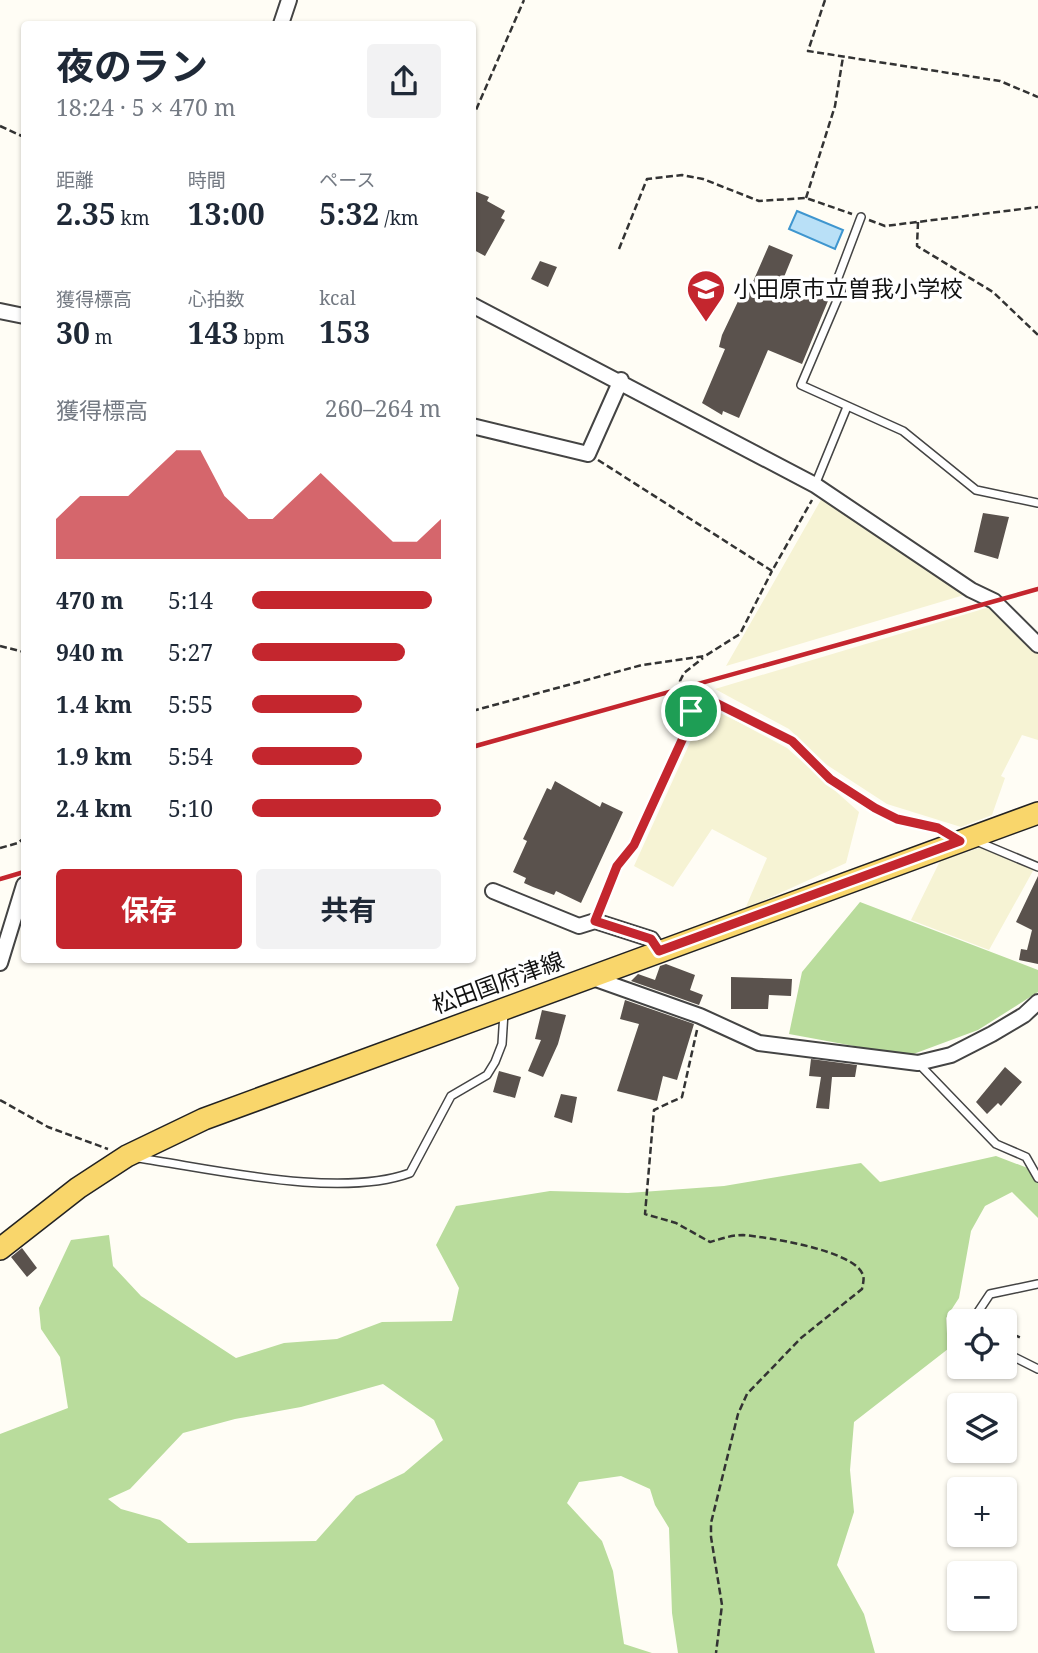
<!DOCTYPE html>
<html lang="ja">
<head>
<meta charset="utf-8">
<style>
	body { margin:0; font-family:"Noto Serif","Noto Sans JP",serif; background:#f2f2f3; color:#1f2937; height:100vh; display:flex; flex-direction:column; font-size:26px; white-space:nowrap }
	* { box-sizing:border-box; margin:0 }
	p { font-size:23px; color:#747a83 }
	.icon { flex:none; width:38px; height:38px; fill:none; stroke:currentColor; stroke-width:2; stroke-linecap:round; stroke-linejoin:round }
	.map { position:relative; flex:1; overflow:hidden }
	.details { position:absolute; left:21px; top:21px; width:455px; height:942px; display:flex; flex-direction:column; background:#fff; border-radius:7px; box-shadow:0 2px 5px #0004 }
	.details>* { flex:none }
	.fabs { position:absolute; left:947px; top:1309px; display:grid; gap:14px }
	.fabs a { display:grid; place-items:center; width:70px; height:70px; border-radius:7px; background:#fff; box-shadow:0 2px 5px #0004; font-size:35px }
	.pin { position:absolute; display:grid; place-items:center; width:60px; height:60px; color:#fff; margin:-30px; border:4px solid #fff; border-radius:50%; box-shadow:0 2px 7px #0007 }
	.round { display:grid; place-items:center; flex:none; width:74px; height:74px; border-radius:7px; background:#f2f2f3 }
	.summary { display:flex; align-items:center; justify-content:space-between; height:119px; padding:0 35px }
	h1 { font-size:38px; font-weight:700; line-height:52px }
	.metrics { display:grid; grid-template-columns:repeat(3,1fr); gap:10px; height:119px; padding:7px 35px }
	.metrics div { display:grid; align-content:center }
	.metrics b { font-size:30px; font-weight:700 }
	.metrics small { font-size:19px; font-weight:400 }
	.metrics p { font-size:19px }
	.chart { height:196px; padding:14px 35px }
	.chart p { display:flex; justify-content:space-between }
	.chart svg { width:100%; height:126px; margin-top:7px; fill:#c4262e; opacity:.7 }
	.button { display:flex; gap:14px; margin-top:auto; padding:14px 35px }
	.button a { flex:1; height:80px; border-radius:7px; background:#c4262e; color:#fff; font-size:28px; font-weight:700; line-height:80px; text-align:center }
	.button a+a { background:#f2f2f3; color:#1f2937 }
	ul { padding:0 35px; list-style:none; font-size:23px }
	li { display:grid; grid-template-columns:112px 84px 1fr; align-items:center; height:52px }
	li i { height:18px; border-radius:9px; background:#c4262e }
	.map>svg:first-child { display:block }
	.farmland { fill:#f6f3d4 }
	.forest { fill:#b9dc9c; fill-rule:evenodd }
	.water { fill:#b9e0f7; stroke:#3f96cf; stroke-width:2 }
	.building { fill:#5a524d }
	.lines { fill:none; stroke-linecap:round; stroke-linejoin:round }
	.service-casing { stroke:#444; stroke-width:10 }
	.minor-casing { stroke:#444; stroke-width:18 }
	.primary-casing { stroke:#222; stroke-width:24 }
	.path { stroke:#333; stroke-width:2.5; stroke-dasharray:7 3.5; stroke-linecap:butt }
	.service { stroke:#fff; stroke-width:7 }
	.minor { stroke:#fff; stroke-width:14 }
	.primary { stroke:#f9d66b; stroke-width:21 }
	.rail { stroke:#c4262e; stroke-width:4.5 }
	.route-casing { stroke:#fff; stroke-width:14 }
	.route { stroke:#c4262e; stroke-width:9 }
	.labels { text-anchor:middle; stroke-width:7; stroke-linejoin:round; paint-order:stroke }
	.poi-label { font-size:23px; fill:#111; stroke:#fff; text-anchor:start }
	.street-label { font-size:23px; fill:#111; stroke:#fff }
</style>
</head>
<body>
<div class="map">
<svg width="1038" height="1653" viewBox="0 0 1038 1653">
	<rect width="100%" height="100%" fill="#fffdf5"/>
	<path class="farmland" d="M822,498L964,595L726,666Z
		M993,606L1038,654V740L1022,735L1001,776L1005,778L992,815L961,827L887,804L827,765L789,729L715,689Z
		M707,705L787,748L859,812L846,863L745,909L767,858L712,829L673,887L634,866Z
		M982,847L1034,869L989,950L911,920L940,861Z"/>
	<path class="forest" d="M860,902L1038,970V992L978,1030L908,1056L789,1034L802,972Z
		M996,1156L1038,1172V1218L1012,1192L985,1206L971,1231L959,1298L946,1318L948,1349L854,1422L850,1470L854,1512L837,1565L864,1614L875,1653H678L672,1613L669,1528L655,1505L650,1489L621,1476L579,1482L567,1503L602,1541L613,1571L624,1644L652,1653H0V1434L68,1408L60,1357L41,1329L39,1308L71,1240L109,1235L113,1266L141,1296L236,1358L284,1343L337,1339L382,1322L452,1321L459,1288L436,1245L456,1206L550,1191L628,1193L724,1186L861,1163L880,1182ZM383,1384L434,1420L443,1440L404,1473L356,1496L316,1541L188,1543L160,1520L121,1509L108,1499L130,1489L183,1433L235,1419L301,1407Z"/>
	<path class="water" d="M797,211L843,230L835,249L789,229Z"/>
	<path class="building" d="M472,190L489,197L487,201L505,211L501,218L505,220L485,256L472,249Z
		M769,245L793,255L784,277L830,296L802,364L768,350L739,418L723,411L722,415L702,403L725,349L719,347L722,335L741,295L744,296L752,284Z
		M540,261L557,267L548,287L531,279Z
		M983,513L1009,517L998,559L974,552Z
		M555,781L600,807L602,802L623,812L581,903L556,891L554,895L533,887L524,883L526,878L513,872L527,841L523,839L547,788L551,790Z
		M1038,876V964L1019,960L1021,949L1027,950L1032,930L1016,922Z
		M666,964L695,975L690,990L703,995L699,1005L631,981L638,974L655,980L660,966Z
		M731,977L792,979L791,996L769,995L768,1009H731Z
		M625,1000L694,1024L677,1080L663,1076L657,1101L617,1091L639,1024L620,1019Z
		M542,1010L566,1015L558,1044L543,1077L528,1071L541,1040L535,1039Z
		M811,1059L857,1065L855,1077H832L829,1109L816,1108L821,1077L809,1076Z
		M1005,1067L1022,1082L1001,1106L998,1103L987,1114L976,1102Z
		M499,1071L521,1077L515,1098L493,1092Z
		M561,1094L577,1097L572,1123L554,1117Z
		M22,1248L37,1268L27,1277L11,1257Z"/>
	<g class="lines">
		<g class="service-casing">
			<path id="service" d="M861,217L836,283L841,291L801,385L903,431L976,490L1038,503
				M815,485L847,407
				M976,841L1038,867
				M918,1063L996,1144L1026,1157L1038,1178
				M138,1158C214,1169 339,1199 410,1173L451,1096L487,1075L495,1062L502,1044L504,1012
				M972,1321L990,1294L1038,1284
				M1004,1352L1038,1369"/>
		</g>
		<g class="minor-casing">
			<path id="minor" d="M281,24L289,0
				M472,305L815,485L971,590L994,601L1038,645
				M0,311L24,316
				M472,426L588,454L621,380
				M493,891L579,926L595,921L651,939L659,951
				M0,963L24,885
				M590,977L700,1016L759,1043L918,1063L951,1055L992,1034L1024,1015L1038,1002"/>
		</g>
		<g class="primary-casing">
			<path id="primary" d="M0,1249L78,1188L127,1156L204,1119L1038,813"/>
		</g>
		<path class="path" d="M825,0L808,51L1000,81L1038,97
			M472,119L524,0
			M0,126L24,137
			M806,198L835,106L843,57
			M869,220L885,226L1038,207
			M918,222L917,246L993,292L1038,335
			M619,249L647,179L682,175L703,179L759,201L806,198L852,214
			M598,460L772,571L812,500
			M0,646L24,652
			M472,711L642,665L705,656L740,634L772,571
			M691,711L680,681L684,673L703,658
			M0,848L18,843L24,838
			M597,909L617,866L634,845L688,727L691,711L714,702L792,741L830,779L875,808L897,819L943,830
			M697,1030L682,1097L654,1110L645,1214L676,1223L710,1242C721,1239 731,1235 743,1235C767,1237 851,1250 862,1273C865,1278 863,1283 862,1289L801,1338L747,1394L738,1414L711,1523V1537L722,1605L716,1653
			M0,1100L48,1127L108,1149
			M1004,1330L1021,1338"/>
		<use href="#service" class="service"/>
		<use href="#minor" class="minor"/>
		<use href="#primary" class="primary"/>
		<path class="rail" d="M472,747L1038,589
			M0,879L24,872"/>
	</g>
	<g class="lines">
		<g class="route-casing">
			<path id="route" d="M714,702L792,741L830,779L875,808L897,819L938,828L960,841L659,951L651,939L595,921L617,866L634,845L688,727L691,711Z"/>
		</g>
		<use href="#route" class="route"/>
	</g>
	<defs>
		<g id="school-pin" transform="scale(2.0125)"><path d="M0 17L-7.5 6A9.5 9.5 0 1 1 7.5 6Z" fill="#c4262e" stroke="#fff"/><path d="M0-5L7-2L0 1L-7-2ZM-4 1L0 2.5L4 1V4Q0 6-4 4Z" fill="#fff"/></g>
	</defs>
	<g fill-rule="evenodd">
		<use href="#school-pin" x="706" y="289"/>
	</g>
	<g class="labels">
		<g class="poi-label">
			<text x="733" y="297">小田原市立曽我小学校</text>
		</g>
		<g class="street-label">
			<text transform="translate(498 983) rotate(-20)" y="8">松田国府津線</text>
		</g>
	</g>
</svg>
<div class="fabs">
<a><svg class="icon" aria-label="locate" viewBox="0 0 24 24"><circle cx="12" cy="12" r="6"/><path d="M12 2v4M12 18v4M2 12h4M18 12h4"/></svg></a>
<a><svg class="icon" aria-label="layers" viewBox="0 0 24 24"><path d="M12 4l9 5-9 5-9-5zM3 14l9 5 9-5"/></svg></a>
<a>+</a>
<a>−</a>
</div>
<div class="pin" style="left:691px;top:711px;background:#1e9e55"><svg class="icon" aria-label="arrive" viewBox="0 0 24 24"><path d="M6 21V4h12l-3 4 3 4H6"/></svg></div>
<section class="details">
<div class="summary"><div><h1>夜のラン</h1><p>18:24 · 5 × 470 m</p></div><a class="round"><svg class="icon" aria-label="share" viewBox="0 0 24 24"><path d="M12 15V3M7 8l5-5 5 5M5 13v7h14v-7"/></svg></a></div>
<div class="metrics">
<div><p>距離</p><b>2.35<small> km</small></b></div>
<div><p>時間</p><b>13:00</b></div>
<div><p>ペース</p><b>5:32<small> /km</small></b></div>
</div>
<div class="metrics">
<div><p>獲得標高</p><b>30<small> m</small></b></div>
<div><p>心拍数</p><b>143<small> bpm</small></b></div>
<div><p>kcal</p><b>153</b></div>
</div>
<div class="chart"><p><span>獲得標高</span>260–264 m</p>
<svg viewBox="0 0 160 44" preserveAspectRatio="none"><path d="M0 44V30L10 22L20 22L30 22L40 14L50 6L60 6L70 22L80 30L90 30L100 22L110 14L120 22L130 30L140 38L150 38L160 30V44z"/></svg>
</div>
<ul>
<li><b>470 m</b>5:14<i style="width:95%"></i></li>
<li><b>940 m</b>5:27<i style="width:81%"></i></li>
<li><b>1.4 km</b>5:55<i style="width:58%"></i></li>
<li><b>1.9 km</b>5:54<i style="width:58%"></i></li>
<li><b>2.4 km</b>5:10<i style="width:100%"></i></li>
</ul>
<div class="button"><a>保存</a><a>共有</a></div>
</section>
</div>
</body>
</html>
